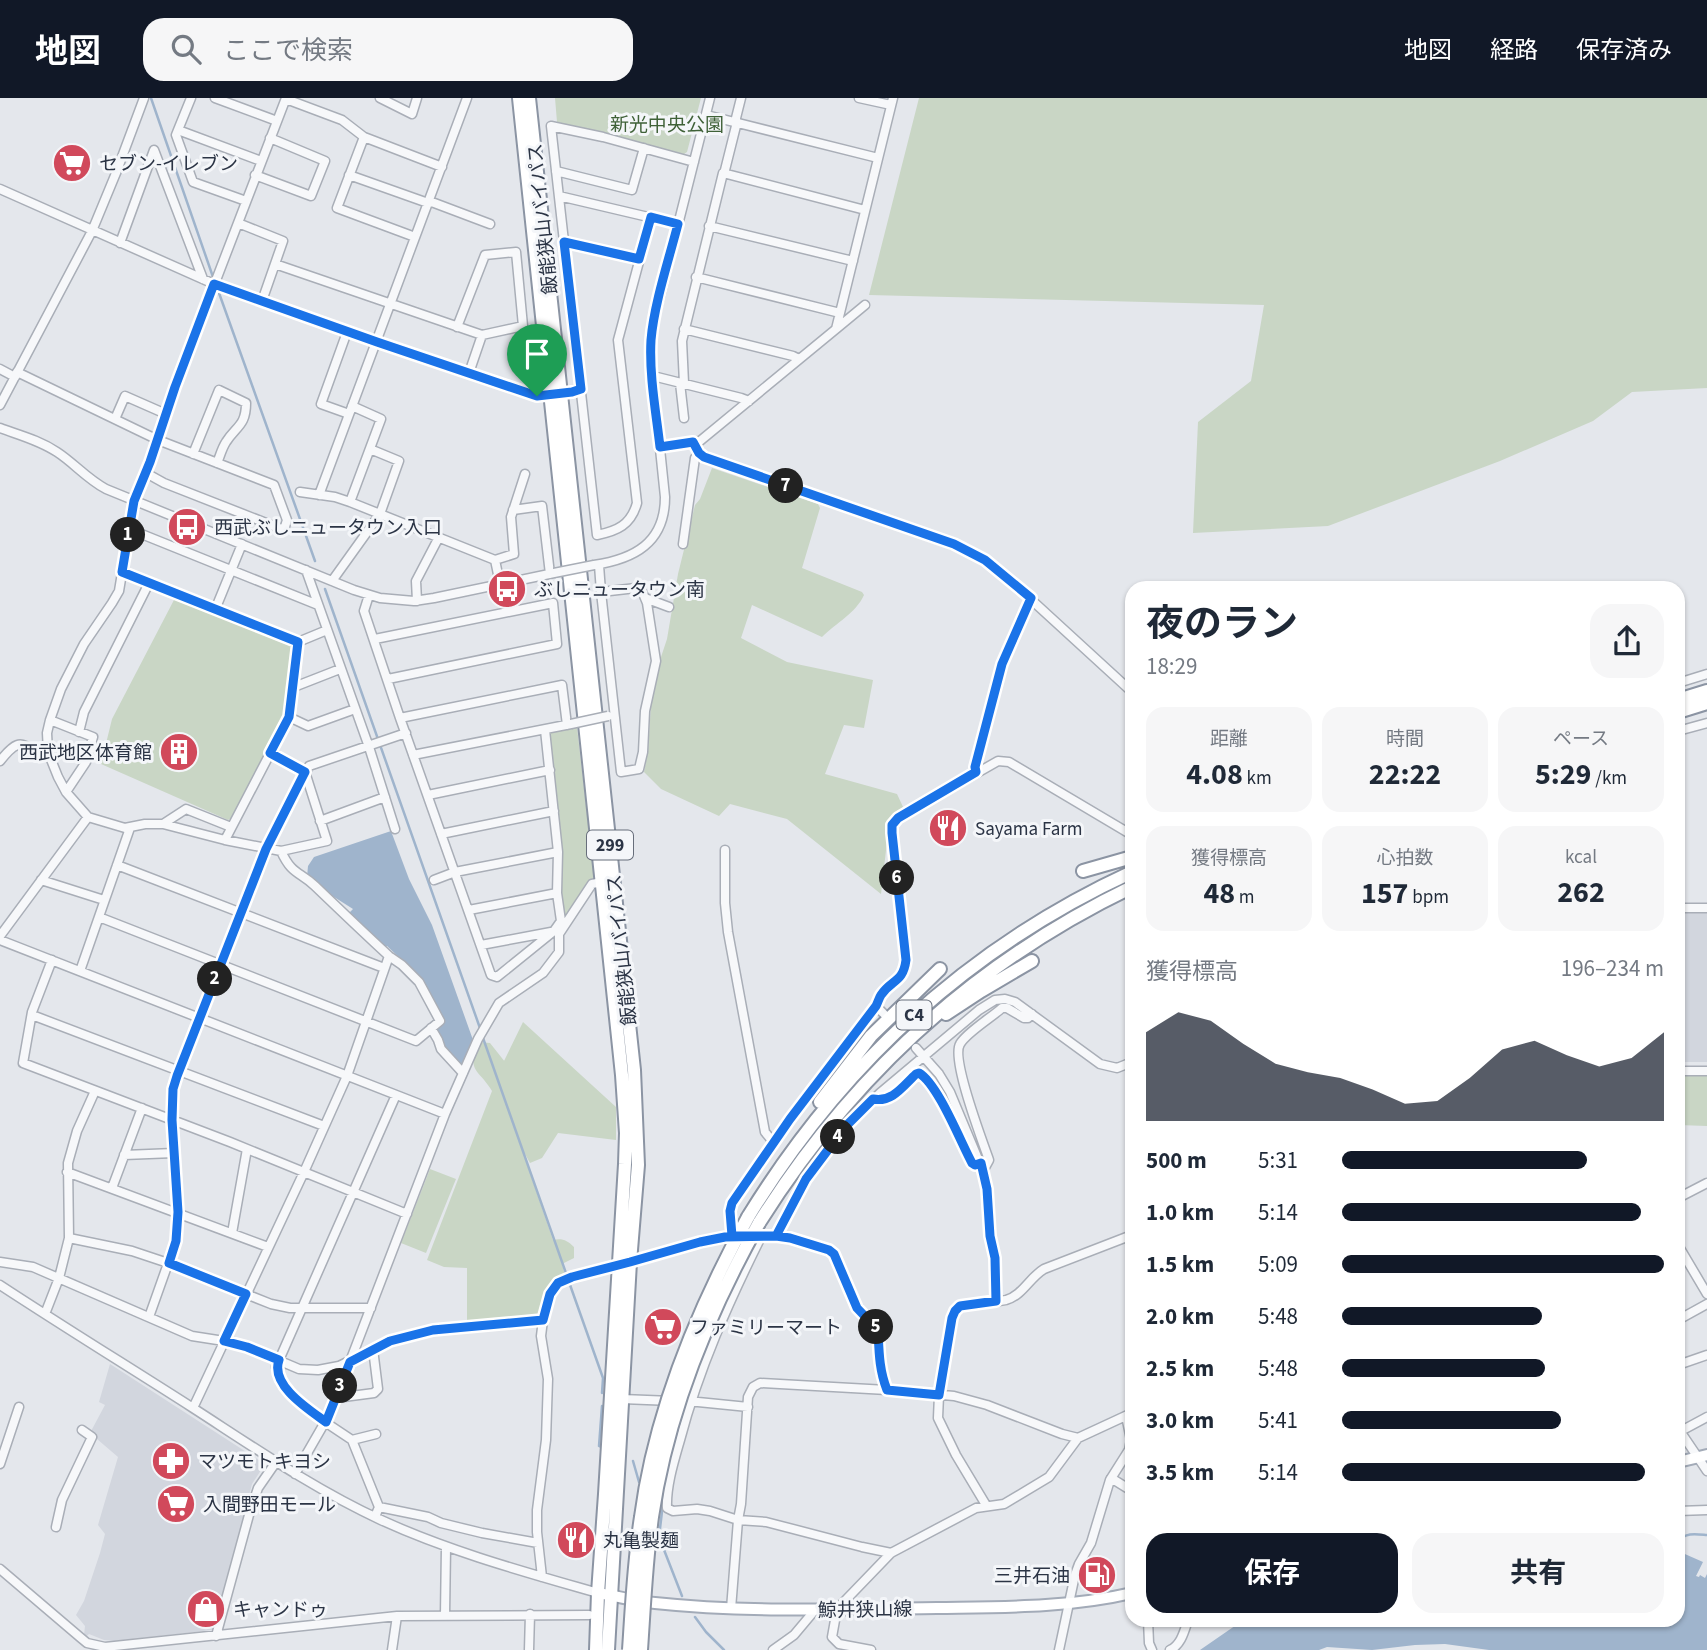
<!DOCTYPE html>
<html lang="ja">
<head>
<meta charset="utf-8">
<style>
	body { margin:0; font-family:"Source Sans 3","Noto Sans JP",sans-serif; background:#f6f6f7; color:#1f2937; height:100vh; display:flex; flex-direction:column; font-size:26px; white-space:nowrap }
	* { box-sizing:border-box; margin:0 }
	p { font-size:23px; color:#747a83 }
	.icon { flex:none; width:38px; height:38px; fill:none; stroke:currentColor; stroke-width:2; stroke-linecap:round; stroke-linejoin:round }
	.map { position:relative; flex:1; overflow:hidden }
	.details { position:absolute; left:1125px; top:483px; width:560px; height:1046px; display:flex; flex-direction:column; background:#fff; border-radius:21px; box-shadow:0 2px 5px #0004 }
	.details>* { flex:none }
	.pin { position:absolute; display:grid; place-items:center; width:60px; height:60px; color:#fff; margin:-72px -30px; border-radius:50% 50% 50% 0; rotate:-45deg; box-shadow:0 0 7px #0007 }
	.pin .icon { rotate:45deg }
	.km { position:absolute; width:35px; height:35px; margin:-18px; border-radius:50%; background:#222; color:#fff; font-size:19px; line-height:35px; text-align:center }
	.round { display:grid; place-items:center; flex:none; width:74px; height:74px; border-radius:21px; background:#f6f6f7 }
	.overview { display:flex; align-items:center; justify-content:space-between; height:119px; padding:0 21px }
	h1 { font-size:38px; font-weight:700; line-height:52px }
	.stats { display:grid; grid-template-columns:repeat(3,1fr); gap:10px; height:119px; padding:7px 21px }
	.stats div { display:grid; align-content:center; border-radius:18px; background:#f6f6f7; text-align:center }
	.stats b { font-size:30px; font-weight:700 }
	.stats small { font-size:19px; font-weight:400 }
	.stats p { font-size:19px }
	.chart { height:196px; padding:14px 21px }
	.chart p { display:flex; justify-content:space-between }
	.chart svg { width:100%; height:126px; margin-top:7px; fill:#111827; opacity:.7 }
	.button { display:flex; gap:14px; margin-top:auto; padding:14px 21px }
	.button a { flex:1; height:80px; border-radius:21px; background:#111827; color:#fff; font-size:28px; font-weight:700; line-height:80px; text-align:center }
	.button a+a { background:#f6f6f7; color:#1f2937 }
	ul { padding:0 21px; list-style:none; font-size:23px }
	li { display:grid; grid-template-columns:112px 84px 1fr; align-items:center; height:52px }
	li i { height:18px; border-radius:9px; background:#111827 }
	header { display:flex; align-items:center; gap:42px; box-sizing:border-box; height:98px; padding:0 35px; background:#111827; color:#fff }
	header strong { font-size:33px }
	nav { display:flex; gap:38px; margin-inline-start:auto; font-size:24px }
	.search { width:490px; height:63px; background:#f6f6f7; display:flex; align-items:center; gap:18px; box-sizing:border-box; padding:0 24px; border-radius:21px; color:#747a83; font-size:26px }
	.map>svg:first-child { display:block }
	.built { fill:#d2d6de }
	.green { fill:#c9d6c5 }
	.water { fill:#9fb4cc }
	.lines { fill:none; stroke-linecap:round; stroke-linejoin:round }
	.stream { stroke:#9fb4cc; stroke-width:2.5 }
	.minor-casing { stroke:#a9aeb7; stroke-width:11 }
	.major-casing { stroke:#a3abb8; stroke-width:14 }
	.highway-casing { stroke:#8b94a3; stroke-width:16 }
	.minor { stroke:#f7f8fa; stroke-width:8 }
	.major { stroke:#fff; stroke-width:10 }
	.highway { stroke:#fff; stroke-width:12 }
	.minor-bridge-casing { stroke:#a9aeb7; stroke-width:11; stroke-linecap:butt }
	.highway-bridge-casing { stroke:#8b94a3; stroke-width:16; stroke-linecap:butt }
	.minor-bridge { stroke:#f7f8fa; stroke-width:8 }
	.highway-bridge { stroke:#fff; stroke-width:12 }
	.route-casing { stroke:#fff; stroke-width:14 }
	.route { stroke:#1a73e8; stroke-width:9 }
	.labels { text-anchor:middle; stroke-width:6; stroke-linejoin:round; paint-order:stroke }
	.shield { fill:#f4f6f9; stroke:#676e7b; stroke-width:2 }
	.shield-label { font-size:18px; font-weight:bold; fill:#2b3445 }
	.park-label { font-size:19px; fill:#3f6138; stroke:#f4f6f9 }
	.poi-label { font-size:19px; fill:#2b3445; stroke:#f4f6f9; text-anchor:start }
	.street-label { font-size:19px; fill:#2b3445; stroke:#f4f6f9 }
</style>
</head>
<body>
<header>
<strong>地図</strong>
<div class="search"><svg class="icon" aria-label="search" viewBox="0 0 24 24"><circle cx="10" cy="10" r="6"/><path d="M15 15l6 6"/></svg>ここで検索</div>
<nav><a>地図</a><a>経路</a><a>保存済み</a></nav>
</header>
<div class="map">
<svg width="1707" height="1552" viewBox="0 0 1707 1552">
	<rect width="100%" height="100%" fill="#e4e7ec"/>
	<path class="built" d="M1707,807V964H1678V808Z
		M110,1266L262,1364L263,1369L252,1386L214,1530L212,1532L115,1543L104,1542L89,1536L87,1538L84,1537L85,1528L76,1517L84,1503L100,1455L105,1436L98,1427L118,1359L90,1335L105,1307L99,1304Z"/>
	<path class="green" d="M555,0H701L687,54L684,56L557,24Z
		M919,0H1707V290L1632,294L1593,323L1500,363L1328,428L1193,435L1198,324L1251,283L1264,207L869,197Z
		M712,370L818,406L820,410L802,470L862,494L864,497C856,515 836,525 822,539L752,507L741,540L787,564L873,582L864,630L844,627L825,676L897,696L904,711L889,726L881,796L787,721L730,706L719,718L661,691L644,674L648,653L651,607L660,562L667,541L678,476L695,407L700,401Z
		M175,500L291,546L294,550L286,616L232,720L228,722L101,666L112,621Z
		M572,629H577L594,778L593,782L564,823L561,794L562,754L549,637L551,633Z
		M523,924L616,1009V1042L558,1035L542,1060L530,1065L525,1056L524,1058L553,1142C562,1140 567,1142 574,1149V1160L562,1166L565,1177C550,1185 549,1208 537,1220L467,1225V1170L444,1169L427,1162L492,993C478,970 466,974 479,944L490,945L543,1012L504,963Z
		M1707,970V1028L1678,1027V972Z
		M430,1071L456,1081L426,1155L401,1145Z"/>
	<path class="water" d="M391,733L409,781L432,827L473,942L463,967L461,968L443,948L436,931L444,922L429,898L421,880L387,848L383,851L348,816L353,811L323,792L307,779L308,768L314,759Z
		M1678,1453L1703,1464L1696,1478L1699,1479L1700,1477L1705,1480L1707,1476V1552H1489L1445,1546L1415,1547L1372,1552L1327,1549L1319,1552H1200L1242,1523L1678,1522Z"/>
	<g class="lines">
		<path class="stream" d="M151,0L213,179
			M219,195L315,463
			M325,491L481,933
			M483,940L567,1178
			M569,1184L603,1280L602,1295
			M601,1349L599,1348L602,1308
			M633,1363L639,1384H643
			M663,1405L659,1439L682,1498
			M1678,1443C1686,1434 1696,1436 1707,1437
			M695,1519L706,1534L724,1552"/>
		<g class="minor-casing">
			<path id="minor" d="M191,0L178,32L261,63
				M215,0L277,23
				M380,0L412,16L417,0
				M859,0L891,7
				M286,1L342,22L364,39L442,69
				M706,17L878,60
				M735,24L741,0
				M178,32L176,37L193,84L246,103
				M364,39L337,110L415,139
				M556,73L632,92L644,50
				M724,76L737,24
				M255,77L311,98L325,63L270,40
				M349,77L428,105
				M0,91L214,186L377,244L537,298
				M559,98L678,126
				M429,103L490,126
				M651,119L618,242L637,405C631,427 617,433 597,437L551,28L603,39L694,64
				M238,125L283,143L262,203
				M709,128L853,163
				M564,144L639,161
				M120,145L154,52L203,181
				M275,166L482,237
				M696,179L840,215
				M457,229L485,157L516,154L523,228L482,237L469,275
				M684,231L793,258L799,261
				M836,231L865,207
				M347,234L321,306L349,316
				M0,271L15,279
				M17,274L158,342L274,387L287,422L284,432L164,385L146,375
				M653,278L741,300L749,303
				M680,285L684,320
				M684,285L682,243L723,75L865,112
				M0,307L92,133L116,75L144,0
				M115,321L125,298L166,316
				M0,330C19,337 39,342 57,354C74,365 87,381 106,391L354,492L380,500L414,503L434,500L554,475
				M693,344L699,355L703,359L966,451L985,462L1013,485L1132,594
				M660,349L700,343L836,231L893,0
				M193,356L219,292L246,305C246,328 236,328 226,344C222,350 220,358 217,365
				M300,394L335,399L350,404L495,462L500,486
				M319,397L467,0
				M350,404L381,321L352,308
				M513,412L542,408L550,476
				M129,431L318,507
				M683,446L695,360L699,355
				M495,462L514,456L511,419L525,376
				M594,467C634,461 665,445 665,399L651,264V240L655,218L710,0
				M599,467L601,494L621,674L639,671L643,654L645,613L656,563L647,505L642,493L636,490L601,494
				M306,472L369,649L395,731
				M122,474L298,544L327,532
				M332,483L380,416L399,363L370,351
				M369,497L364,513L400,620L491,877L497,879L554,833L561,823L557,795L558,754L545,632
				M645,500L669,509
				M417,503L416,483L439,439
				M215,512L242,446
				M375,541L553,505L557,546L388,581
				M1678,585L1707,576
				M294,589L340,571
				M289,619L308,628L355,611
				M400,620L562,587L567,627
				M50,622L93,639L86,664L66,694
				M1678,633L1707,625
				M79,634L84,614L149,485
				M413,657L571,626
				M0,663C24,633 21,653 48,654
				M976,674L975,669L1002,566L1031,501
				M428,697L550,672
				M320,723L385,699
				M163,726L225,742L281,753L327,743L305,674L270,655
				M231,729L186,711L163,726H145L125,730L88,719L66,694L58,679L48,654L47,635L50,622L61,591L84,546L112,505L119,493L134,403L150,364L175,289L286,0
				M441,736L554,713
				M225,742L289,619L298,544
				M725,752V805L728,834L765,1034L774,1045
				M117,767L384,870
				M41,782L104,802
				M434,782L455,774L558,754
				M1678,810H1707
				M469,812L557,795
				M99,819L416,943L440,923L419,884L402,867L389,858C364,835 340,812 315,788C299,773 292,777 281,753
				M0,838L88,719
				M0,842L445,1016
				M481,847L551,834
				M52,862L32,914L23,965L230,1044L407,1116
				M80,873L130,730
				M876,908L884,916
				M32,917L324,1028
				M431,930L438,942L441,951L463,975
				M916,950L939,976L950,994L983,1073L987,1091L990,1138L995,1159L996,1204
				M1678,973H1707
				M873,1001C892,1005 904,988 916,976L920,975L923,977L939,1000L972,1065L975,1067L981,1065
				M124,1057L174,1055
				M983,1073L989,1062C982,1042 951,961 960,946C966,935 992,919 1002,910H1007L1024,920H1028L1032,916
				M67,1074L268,1149
				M112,1090L142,1010
				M1678,1100L1707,1085
				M232,1135L247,1051
				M749,1137C779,1136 801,1143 829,1152L834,1156L857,1210L878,1232C879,1253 879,1272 887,1292
				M762,1137C729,1203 699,1270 680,1342C674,1363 666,1388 667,1410L673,1413L697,1411L710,1413L738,1422L766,1424L862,1449L891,1455
				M732,1138L730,1113L732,1105L790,1021L876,908C878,904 879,900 881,897C892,881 903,885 907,862L892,735L893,727L898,720L998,663L1009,664L1132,737
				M776,1138L806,1081L834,1043L846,1028L880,995L979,912L995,902L1005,901L1015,904L1100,966L1117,970L1132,964
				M69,1140L132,1153L168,1165L271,1206L290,1210H371
				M1678,1147L1707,1196
				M0,1164L33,1169L192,1238L224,1243L247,1249L299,1271L318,1272L339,1268L390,1243L433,1232L543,1222
				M0,1187C64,1229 129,1269 193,1310C255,1350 314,1391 381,1422C451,1454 525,1474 598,1495
				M45,1216L59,1180L69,1140L68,1065L77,1033L95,993
				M149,1219L176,1143L178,1114L172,1022L173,991L177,978L266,751L309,668L406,635
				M1678,1222L1707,1206
				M1678,1267L1707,1257
				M336,1300L374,1295L378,1291L373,1251
				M622,1301L672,1303
				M688,1303L748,1309
				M193,1310L304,1074L347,978L389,858
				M1678,1330L1707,1373
				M1681,1333L1707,1319
				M352,1342L376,1336
				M0,1366L19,1309
				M295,1376L325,1324L336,1300L445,1016L478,941L499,905L543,875L559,854V836L592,786L602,784
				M1111,1380L1132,1393
				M986,1407L956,1357L938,1320L939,1297L952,1220C953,1216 954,1213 957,1210C965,1204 994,1205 1006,1202C1023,1197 1029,1180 1044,1171L1132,1137
				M379,1409L428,1419L441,1425L482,1435L538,1445
				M1678,1413L1707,1412
				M375,1419L379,1409L352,1342L325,1324L292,1297L282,1285L276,1269L396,997
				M56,1429L62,1402L92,1339L82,1332
				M0,1471L81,1540L87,1545L105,1549L397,1518L589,1517
				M542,1479L537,1434V1412L546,1342L548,1281L541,1238L543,1222L550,1196L558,1185L572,1179L630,1164L700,1144L736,1138
				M731,1511L738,1422L741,1406L748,1299L753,1289L760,1285L887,1292L954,1298L987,1307L1062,1336L1078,1340L1132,1315
				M445,1517L446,1449
				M1148,1522L1149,1545L1152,1552
				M216,1538L249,1417L258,1390L276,1364
				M392,1552L397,1518
				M529,1552L530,1516
				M773,1552L794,1537L815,1512
				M871,1552L839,1546L832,1539L837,1511L891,1455L976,1410L1004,1406L1049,1379L1078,1340
				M1059,1552L1075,1477L1079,1466L1091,1445L1110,1382L1129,1352L1131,1342L1126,1318
				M1170,1552C1181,1547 1184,1534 1188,1522"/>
		</g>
		<g class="major-casing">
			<path id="major" d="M1678,1364L1707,1357
				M598,1495C617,1498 636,1504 655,1505C749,1515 843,1511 937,1510C1002,1509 1068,1510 1132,1495"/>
		</g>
		<g class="highway-casing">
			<path id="highway" d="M519,0L622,977L626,1035L625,1066L605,1396L598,1495L596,1552
				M529,0L634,972L638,1067L630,1164L608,1552
				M1678,602L1707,593
				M1678,614L1707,605
				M1083,773L1132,759
				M946,916L981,893L1032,863
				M820,1004L871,938L940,871
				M748,1119C842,966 969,849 1132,774
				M759,1125C852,977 974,865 1132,789"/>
		</g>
		<use href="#minor" class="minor"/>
		<use href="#major" class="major"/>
		<use href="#highway" class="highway"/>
		<g class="minor-bridge-casing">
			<path id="minor-bridge" d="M537,298L572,294
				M554,475L594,467
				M571,626L608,618"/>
		</g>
		<g class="highway-bridge-casing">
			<path id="highway-bridge" d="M629,1552C632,1507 634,1463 641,1419C655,1313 697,1212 748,1119
				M641,1552C644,1508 646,1463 652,1419C667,1316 708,1216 759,1125"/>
		</g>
		<use href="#minor-bridge" class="minor-bridge"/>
		<use href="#highway-bridge" class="highway-bridge"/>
	</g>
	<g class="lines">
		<g class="route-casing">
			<path id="route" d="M537,298L377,244L214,186L175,289L150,364L134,403L122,474L298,544L289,619L270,655L305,674L266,751L177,978L173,991L172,1022L178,1114L176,1143L169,1165L246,1196L224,1243L247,1249L279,1262C270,1287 308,1311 326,1324L350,1264L390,1243L433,1232L543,1222L550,1196L558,1185L572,1179L630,1164L700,1144L725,1139L776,1138L806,1081L846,1028L873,1001C892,1005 903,988 916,976L919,975C938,986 961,1045 972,1065L975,1067L981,1065L987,1091L990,1138L995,1160L996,1203L960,1208L955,1213L952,1220L939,1297L887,1292C879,1272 879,1253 878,1232L857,1210L834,1156L829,1152L790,1140L776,1138H732L730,1113L732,1105L790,1021L876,908C878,904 879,900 881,897C892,881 903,885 906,862L892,735V727L898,720L976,674L975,669L1002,566L1031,500L985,462L954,446L704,359L699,355L693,344L660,349C656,314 649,277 651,242C654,206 669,161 678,126L651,119L639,161L564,144L581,291L572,294L537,298"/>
		</g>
		<use href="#route" class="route"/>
	</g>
	<defs>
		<g id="supermarket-disc" transform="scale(2.0125)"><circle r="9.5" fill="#d1495b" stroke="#f4f6f9"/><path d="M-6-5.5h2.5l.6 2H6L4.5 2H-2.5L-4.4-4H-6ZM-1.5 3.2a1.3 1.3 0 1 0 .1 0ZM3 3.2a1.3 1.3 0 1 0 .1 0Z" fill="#fff"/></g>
		<g id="bus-disc" transform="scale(2.0125)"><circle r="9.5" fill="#d1495b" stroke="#f4f6f9"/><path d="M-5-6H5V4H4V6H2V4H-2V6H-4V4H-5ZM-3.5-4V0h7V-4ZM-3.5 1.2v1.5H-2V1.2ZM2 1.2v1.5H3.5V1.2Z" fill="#fff"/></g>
		<g id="building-disc" transform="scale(2.0125)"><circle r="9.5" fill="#d1495b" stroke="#f4f6f9"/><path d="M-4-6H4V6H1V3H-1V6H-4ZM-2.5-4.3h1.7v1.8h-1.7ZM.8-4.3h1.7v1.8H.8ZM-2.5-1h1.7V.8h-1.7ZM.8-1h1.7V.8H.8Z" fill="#fff"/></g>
		<g id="restaurant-disc" transform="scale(2.0125)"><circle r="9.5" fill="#d1495b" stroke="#f4f6f9"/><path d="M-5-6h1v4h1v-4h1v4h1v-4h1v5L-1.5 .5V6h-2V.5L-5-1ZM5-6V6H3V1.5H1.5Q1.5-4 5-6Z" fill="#fff"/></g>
		<g id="pharmacy-disc" transform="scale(2.0125)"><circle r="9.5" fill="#d1495b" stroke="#f4f6f9"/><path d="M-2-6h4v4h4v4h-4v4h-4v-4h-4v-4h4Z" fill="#fff"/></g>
		<g id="fuel-disc" transform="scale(2.0125)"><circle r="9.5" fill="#d1495b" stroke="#f4f6f9"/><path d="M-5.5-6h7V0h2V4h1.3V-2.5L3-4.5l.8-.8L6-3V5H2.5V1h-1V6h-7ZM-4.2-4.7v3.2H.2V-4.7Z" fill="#fff"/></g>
		<g id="shop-disc" transform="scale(2.0125)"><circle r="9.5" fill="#d1495b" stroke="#f4f6f9"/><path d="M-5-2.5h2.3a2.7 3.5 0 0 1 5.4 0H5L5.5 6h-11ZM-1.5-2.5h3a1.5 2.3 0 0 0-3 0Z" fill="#fff"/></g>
	</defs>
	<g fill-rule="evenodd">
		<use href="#supermarket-disc" x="72" y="65"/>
		<use href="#bus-disc" x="187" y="429"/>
		<use href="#bus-disc" x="507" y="491"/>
		<use href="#building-disc" x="179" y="654"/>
		<use href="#restaurant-disc" x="948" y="730"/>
		<use href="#supermarket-disc" x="663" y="1229"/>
		<use href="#pharmacy-disc" x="171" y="1363"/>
		<use href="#supermarket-disc" x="176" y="1406"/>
		<use href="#restaurant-disc" x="576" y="1442"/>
		<use href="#fuel-disc" x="1097" y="1477"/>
		<use href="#shop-disc" x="206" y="1511"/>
	</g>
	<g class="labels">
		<g class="shield">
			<rect x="587" y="732.5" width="46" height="29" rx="5"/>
			<rect x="896.5" y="902.5" width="35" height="29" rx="5"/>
		</g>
		<g class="shield-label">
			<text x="610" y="753">299</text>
			<text x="914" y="923">C4</text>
		</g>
		<g class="park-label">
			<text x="667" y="33">新光中央公園</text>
		</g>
		<g class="poi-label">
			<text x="99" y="72">セブン-イレブン</text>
			<text x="214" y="436">西武ぶしニュータウン入口</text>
			<text x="534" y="498">ぶしニュータウン南</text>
			<text x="152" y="661" text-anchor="end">西武地区体育館</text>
			<text x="975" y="737">Sayama Farm</text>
			<text x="690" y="1236">ファミリーマート</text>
			<text x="198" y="1370">マツモトキヨシ</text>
			<text x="203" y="1413">入間野田モール</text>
			<text x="603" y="1449">丸亀製麺</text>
			<text x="1070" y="1484" text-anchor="end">三井石油</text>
			<text x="233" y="1518">キャンドゥ</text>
		</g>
		<g class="street-label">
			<text transform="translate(542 121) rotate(-96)" y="7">飯能狭山バイパス</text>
			<text transform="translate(621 852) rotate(-96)" y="7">飯能狭山バイパス</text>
			<text transform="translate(865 1511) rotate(-1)" y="7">鯨井狭山線</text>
		</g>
	</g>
</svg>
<div class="pin" style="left:537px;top:298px;background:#1e9e55"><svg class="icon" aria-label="arrive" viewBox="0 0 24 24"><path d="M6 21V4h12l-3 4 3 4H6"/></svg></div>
<b class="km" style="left:128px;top:437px">1</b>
<b class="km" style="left:215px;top:881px">2</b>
<b class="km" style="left:340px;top:1288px">3</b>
<b class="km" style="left:838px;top:1039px">4</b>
<b class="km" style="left:876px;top:1229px">5</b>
<b class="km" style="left:897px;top:780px">6</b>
<b class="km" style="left:786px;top:388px">7</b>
<section class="details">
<div class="overview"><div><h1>夜のラン</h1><p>18:29</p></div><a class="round"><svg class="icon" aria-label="share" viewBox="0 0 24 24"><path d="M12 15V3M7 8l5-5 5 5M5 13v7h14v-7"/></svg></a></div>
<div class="stats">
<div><p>距離</p><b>4.08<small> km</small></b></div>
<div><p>時間</p><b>22:22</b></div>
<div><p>ペース</p><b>5:29<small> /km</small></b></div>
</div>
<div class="stats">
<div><p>獲得標高</p><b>48<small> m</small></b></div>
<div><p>心拍数</p><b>157<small> bpm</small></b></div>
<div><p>kcal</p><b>262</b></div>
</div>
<div class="chart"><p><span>獲得標高</span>196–234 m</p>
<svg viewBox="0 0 160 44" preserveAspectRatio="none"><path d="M0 44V13L10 6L20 9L30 17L40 24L50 27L60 29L70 33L80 38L90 37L100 29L110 19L120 16L130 21L140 25L150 22L160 13V44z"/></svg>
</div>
<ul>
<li><b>500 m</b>5:31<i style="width:76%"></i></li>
<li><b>1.0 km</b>5:14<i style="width:93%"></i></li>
<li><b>1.5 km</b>5:09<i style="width:100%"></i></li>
<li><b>2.0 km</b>5:48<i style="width:62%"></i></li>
<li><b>2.5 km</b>5:48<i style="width:63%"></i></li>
<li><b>3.0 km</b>5:41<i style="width:68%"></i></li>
<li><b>3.5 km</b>5:14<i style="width:94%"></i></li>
</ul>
<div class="button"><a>保存</a><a>共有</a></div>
</section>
</div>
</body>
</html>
